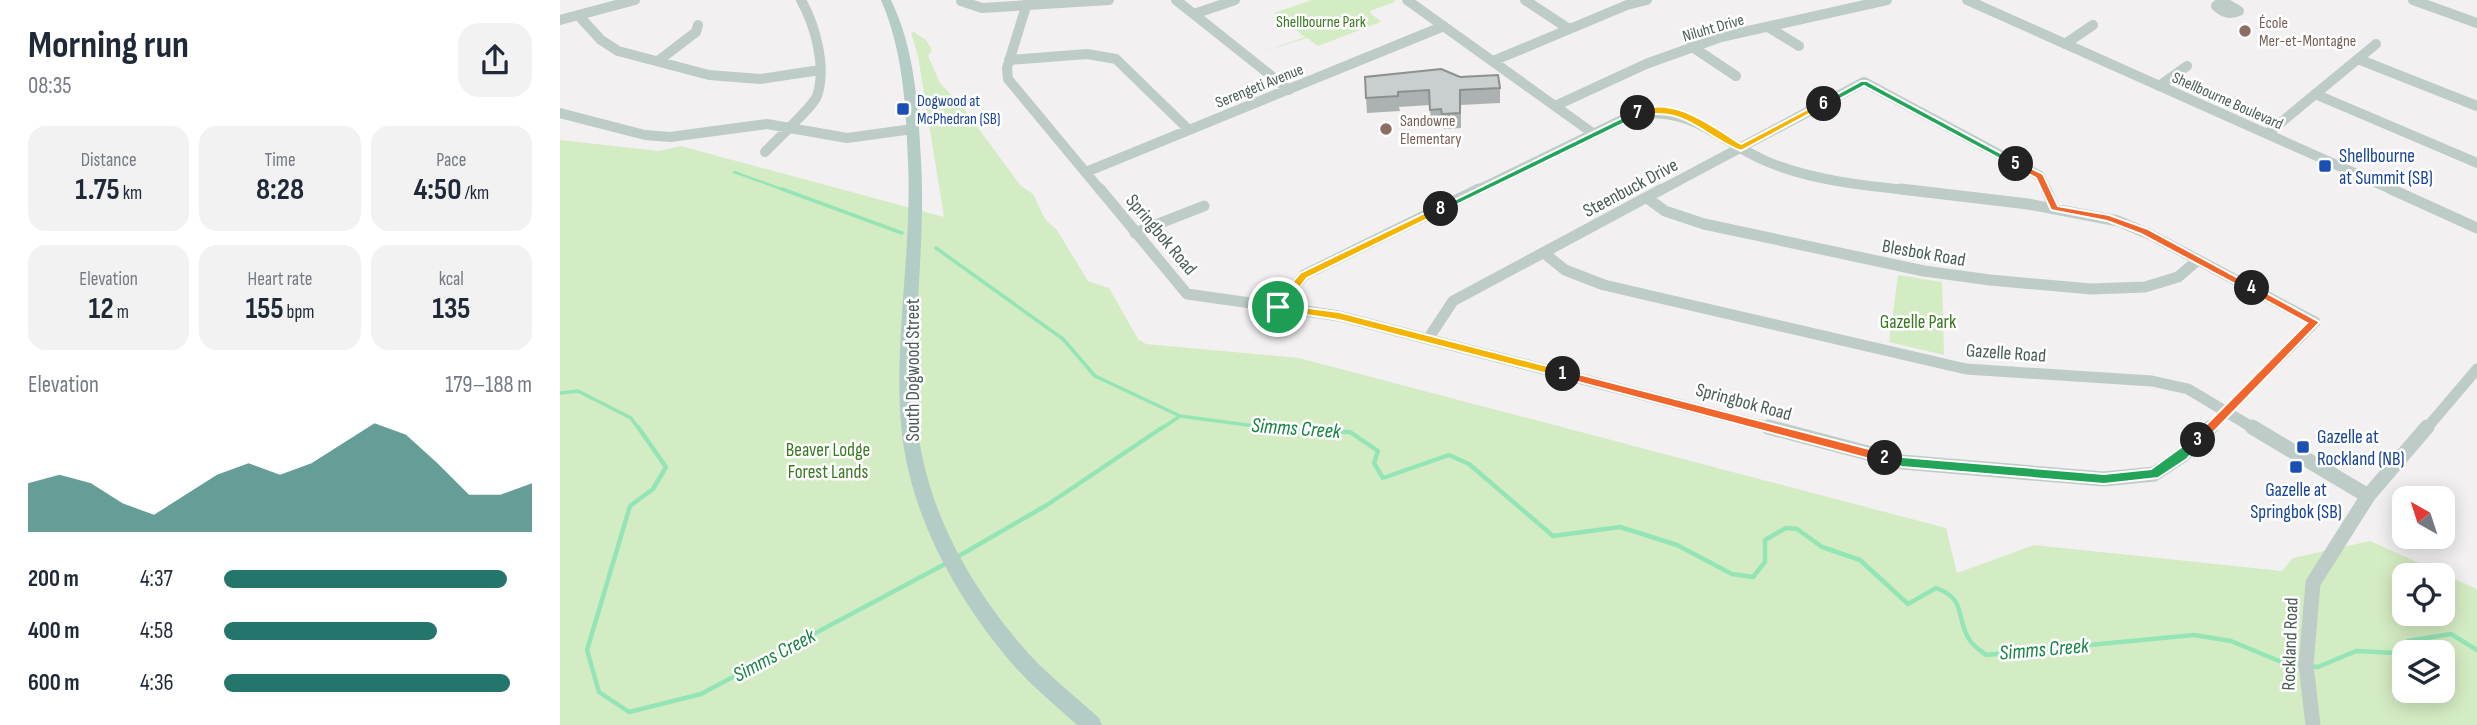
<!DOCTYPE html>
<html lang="en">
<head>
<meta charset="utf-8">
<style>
	body { margin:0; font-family:"Sofia Sans Condensed",sans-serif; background:#f2f2f3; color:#1f2937; height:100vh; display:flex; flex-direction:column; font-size:26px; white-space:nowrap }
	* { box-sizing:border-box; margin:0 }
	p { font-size:23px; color:#747a83 }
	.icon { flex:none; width:38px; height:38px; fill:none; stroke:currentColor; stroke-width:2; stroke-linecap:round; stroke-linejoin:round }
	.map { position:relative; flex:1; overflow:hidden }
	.panel { display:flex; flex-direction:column; background:#fff; width:560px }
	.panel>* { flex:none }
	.needle { width:46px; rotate:321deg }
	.buttons { position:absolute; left:1832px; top:486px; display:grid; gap:14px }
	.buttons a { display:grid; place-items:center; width:63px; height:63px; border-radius:14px; background:#fff; box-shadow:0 4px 18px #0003; font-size:35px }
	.pin { position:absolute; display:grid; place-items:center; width:60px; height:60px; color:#fff; margin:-30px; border:4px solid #fff; border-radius:50%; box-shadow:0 2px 7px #0007 }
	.km { position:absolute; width:35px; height:35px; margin:-18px; border-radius:50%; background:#222; color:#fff; font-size:19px; line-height:35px; text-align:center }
	.round { display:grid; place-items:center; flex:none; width:74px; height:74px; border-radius:21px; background:#f2f2f3 }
	.overview { display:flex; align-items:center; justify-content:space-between; height:119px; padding:0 28px }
	h1 { font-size:38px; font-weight:700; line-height:52px }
	.figures { display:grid; grid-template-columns:repeat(3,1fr); gap:10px; height:119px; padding:7px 28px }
	.figures div { display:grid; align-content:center; border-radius:18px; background:#f2f2f3; text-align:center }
	.figures b { font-size:30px; font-weight:700 }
	.figures small { font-size:19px; font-weight:400 }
	.figures p { font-size:19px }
	.chart { height:196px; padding:14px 28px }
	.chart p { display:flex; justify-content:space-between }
	.chart svg { width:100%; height:126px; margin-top:7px; fill:#24766c; opacity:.7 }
	ul { padding:0 28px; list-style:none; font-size:23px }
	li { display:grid; grid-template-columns:112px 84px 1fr; align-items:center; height:52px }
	li i { height:18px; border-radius:9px; background:#24766c }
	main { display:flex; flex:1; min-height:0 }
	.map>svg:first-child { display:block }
	.green { fill:#d4ecc3; fill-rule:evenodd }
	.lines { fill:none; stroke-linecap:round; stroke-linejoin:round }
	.stream-far2 { stroke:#94e5b6; stroke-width:2.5 }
	.stream-far1 { stroke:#94e5b6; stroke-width:3.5 }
	.stream { stroke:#94e5b6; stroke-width:4.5 }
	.minor-far2 { stroke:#bdccc6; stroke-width:10 }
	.minor-far1 { stroke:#bdccc6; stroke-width:11 }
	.minor { stroke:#bdccc6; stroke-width:15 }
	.major { fill:#b3ccc5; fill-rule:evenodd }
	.wall { fill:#acb2b1 }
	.building { fill:#c8cfce; stroke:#8c9190; stroke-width:2 }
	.split-1 { fill:#f5b400; stroke:#fff; stroke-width:2 }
	.split-2 { fill:#f0652b; stroke:#fff; stroke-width:2 }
	.split-3 { fill:#22a559; stroke:#fff; stroke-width:2 }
	.split-4 { fill:#f0652b; stroke:#fff; stroke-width:2 }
	.split-5 { fill:#f0652b; stroke:#fff; stroke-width:2 }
	.split-6 { fill:#22a559; stroke:#fff; stroke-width:2 }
	.split-7 { fill:#f5b400; stroke:#fff; stroke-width:2 }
	.split-8 { fill:#22a559; stroke:#fff; stroke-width:2 }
	.split-9 { fill:#f5b400; stroke:#fff; stroke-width:2 }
	.education-dot { fill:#8d6e63; stroke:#fff; stroke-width:2.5 }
	.transit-dot { fill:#1a4fb4; stroke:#fff; stroke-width:2.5 }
	.labels { text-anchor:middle; stroke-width:5; stroke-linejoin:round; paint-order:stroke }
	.far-park-label { font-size:16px; fill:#3a7820; stroke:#fff }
	.far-education-label { font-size:16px; fill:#785e54; stroke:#fff; text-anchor:start }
	.far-street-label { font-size:16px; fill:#4a5c56; stroke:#fff }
	.far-transit-label { font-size:16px; fill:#164399; stroke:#fff; text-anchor:start }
	.transit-label { font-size:19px; fill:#164399; stroke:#fff; text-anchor:start }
	.street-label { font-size:19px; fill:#4a5c56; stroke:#fff }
	.park-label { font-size:19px; fill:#3a7820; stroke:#fff }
	.water-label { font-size:21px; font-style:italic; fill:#178344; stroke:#fff }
</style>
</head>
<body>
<main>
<section class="panel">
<div class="overview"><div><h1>Morning run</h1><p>08:35</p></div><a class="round"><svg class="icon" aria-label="share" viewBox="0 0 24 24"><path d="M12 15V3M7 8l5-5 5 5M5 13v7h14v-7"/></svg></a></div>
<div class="figures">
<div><p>Distance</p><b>1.75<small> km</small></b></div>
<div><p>Time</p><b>8:28</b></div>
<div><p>Pace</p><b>4:50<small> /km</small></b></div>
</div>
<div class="figures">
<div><p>Elevation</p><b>12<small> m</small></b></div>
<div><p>Heart rate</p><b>155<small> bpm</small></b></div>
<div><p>kcal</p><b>135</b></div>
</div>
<div class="chart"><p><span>Elevation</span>179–188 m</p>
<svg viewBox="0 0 160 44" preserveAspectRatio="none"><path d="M0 44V27L10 24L20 27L30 34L40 38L50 31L60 24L70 20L80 24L90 20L100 13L110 6L120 10L130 20L140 31L150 31L160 27V44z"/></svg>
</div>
<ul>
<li><b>200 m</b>4:37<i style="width:92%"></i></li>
<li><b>400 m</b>4:58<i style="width:69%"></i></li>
<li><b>600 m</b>4:36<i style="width:93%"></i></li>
</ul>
</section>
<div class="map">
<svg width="1917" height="725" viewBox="0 0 1917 725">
	<rect width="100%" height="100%" fill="#f3f0f2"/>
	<path class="green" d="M752,0H833L835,2L810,11L811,14L821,21L818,23L758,46L747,38L699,53L745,37L714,13Z
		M354,32L366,40L372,50L368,56L380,83L405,110L460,185L473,194L485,219L497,230L528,281L549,288L578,339L586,344L739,358L1386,528L1397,573L1474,545L1722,571L1733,558L1810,541L1917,589V725H0V140L99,151L121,146L384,217L358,56L351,33ZM1844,576H1883V614H1844ZM1844,653H1883V691H1844Z
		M1338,275L1382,282L1384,355L1329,342Z"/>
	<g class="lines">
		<path class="stream-far2" d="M174,172L227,191"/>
		<path class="stream-far1" d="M222,189L342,233
			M376,248L503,339L535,376L620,416
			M0,393L18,391L71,418L79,429
			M601,429L620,416L718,429"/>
		<path class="stream" d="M78,427L106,467L93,489L70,506L27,650L39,692L69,712L141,694L387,563
			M705,427L733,431L790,432L818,451L814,463L823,478L889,455L909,464L993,536L1060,527L1117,545L1172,574L1193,577L1205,562V540L1226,528L1237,529L1262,547L1300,560L1348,604L1376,588C1407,599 1395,616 1409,639C1413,646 1420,650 1426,655L1634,635L1671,641L1724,663L1741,665
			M397,557L487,505L603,427
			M1749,666L1758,667L1796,651L1837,653L1848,641L1891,634L1917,650"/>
		<path class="minor-far2" d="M468,0L447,68L448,79L541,191
			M616,0L729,90
			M847,0L1034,134
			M965,0L1009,29
			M1407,0L1835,191
			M1853,0L1917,23
			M401,1L422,8L549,0
			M1662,1L1679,11C1670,15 1663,13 1656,6L1663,0
			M637,13L675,0
			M18,15L41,40L58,51L149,75L200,79L260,70
			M0,20L75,0
			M1208,27L1239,46
			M1505,44L1533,25
			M1131,46L1176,76
			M1798,59L1917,106
			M449,60L527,54L556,59L629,130
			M98,61L136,32L138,25
			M933,61L1067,5L1087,0
			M1599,86L1627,66
			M1755,94L1917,163
			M995,106L1086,64L1161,37L1327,0
			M0,113L85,135L110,137L207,124L287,138L353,129
			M1707,134L1816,44
			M205,152C215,141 253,107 257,96C267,67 255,25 241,0
			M526,172L884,26
			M916,191L1074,114C1139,108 1154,139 1208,162C1254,181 1307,186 1356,191
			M1099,191L1304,82L1480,176L1487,191"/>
		<path class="minor-far1" d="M540,189L627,294L719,307
			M1341,189L1468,204L1558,221L1591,235L1755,322L1649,429
			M1486,189L1494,208
			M1831,189L1917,228
			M1087,198L1105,211L1144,224L1364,271L1430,280L1531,289L1585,287L1618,277L1638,260
			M575,233L644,206
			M984,253L1005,270L1044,285L1406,369L1592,381L1628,389L1695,429
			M719,307L779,316L1214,429
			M719,307L744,275L919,189
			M868,339L893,301L1102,189
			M1866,429L1917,369"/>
		<path class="minor" d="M1208,427L1342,462L1544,479L1594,474L1623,455L1651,427
			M1692,427L1808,496
			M1753,725L1746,665L1753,583L1808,496L1867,427"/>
		<path class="major" d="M321,0H331C355,50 358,105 361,160C366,243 352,326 356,409C361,502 408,585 469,654C490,677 516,697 539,718L542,725H517C496,706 474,688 455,667C393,595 344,506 340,410C336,327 352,244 348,161C346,106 343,51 321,0Z"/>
	</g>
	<path class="wall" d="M900,77L940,88V103L901,105V128L883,129L882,124L871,125L870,105L839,107L840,111L807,113L806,98Z"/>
	<path class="building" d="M881,69L900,77L938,75L940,88L900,90V113L882,114L881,109L870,110L869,90L838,92V96L806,98L805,77Z"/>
	<path class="split-1" d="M718,304L779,312L1003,370L1009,374L1003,378L779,320L714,310V305Z"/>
	<path class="split-2" d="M1003,370L1325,453L1331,458L1325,463L999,377L997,374Z"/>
	<path class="split-3" d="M1638,435L1644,440L1627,459L1598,478L1544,484L1342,467L1321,461L1319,458L1325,453L1342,457L1544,474L1591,469Z"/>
	<path class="split-4" d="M1692,285L1760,322L1642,444H1634V437L1747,323L1688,291L1686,288Z"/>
	<path class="split-5" d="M1456,161L1483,174L1498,206L1549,215L1588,229L1697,288L1688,291L1581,234L1547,221L1491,210L1476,178L1453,166L1452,164Z"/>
	<path class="split-6" d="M1301,81H1307L1461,164L1453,166L1304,86L1267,106L1259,104Z"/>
	<path class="split-7" d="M1261,102L1268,104L1181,151C1141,135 1127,106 1078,116L1074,113C1109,92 1152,126 1181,144Z"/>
	<path class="split-8" d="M1078,110L1083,113L1081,115L884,211L876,209Z"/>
	<path class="split-9" d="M881,205L885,209L884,211L747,278L722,310H714V305L740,273Z"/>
	<g class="education-dot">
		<circle cx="1685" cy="31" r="7"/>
		<circle cx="826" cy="129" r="7"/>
	</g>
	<g class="transit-dot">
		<rect x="336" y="102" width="14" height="14" rx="3.5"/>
		<rect x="1758" y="159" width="14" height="14" rx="3.5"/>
		<rect x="1736" y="440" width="14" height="14" rx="3.5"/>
		<rect x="1729" y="460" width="14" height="14" rx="3.5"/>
	</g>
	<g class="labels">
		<g class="far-park-label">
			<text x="761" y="27">Shellbourne Park</text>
		</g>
		<g class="far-education-label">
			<text x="1699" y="28">École<tspan x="1699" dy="18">Mer-et-Montagne</tspan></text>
			<text x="840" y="126">Sandowne<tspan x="840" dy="18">Elementary</tspan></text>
		</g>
		<g class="far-street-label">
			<text transform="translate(1153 27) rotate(-16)" y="6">Niluht Drive</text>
			<text transform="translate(699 85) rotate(-22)" y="6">Serengeti Avenue</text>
			<text transform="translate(1668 100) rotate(24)" y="6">Shellbourne Boulevard</text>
		</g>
		<g class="far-transit-label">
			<text x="357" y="106">Dogwood at<tspan x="357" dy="18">McPhedran (SB)</tspan></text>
		</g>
		<g class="transit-label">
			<text x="1779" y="162">Shellbourne<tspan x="1779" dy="22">at Summit (SB)</tspan></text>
			<text x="1757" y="443">Gazelle at<tspan x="1757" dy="22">Rockland (NB)</tspan></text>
			<text x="1736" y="496" text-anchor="middle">Gazelle at<tspan x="1736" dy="22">Springbok (SB)</tspan></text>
		</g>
		<g class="street-label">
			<text transform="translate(1070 187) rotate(-28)" y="7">Steenbuck Drive</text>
			<text transform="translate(602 234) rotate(50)" y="7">Springbok Road</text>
			<text transform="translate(1364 252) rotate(10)" y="7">Blesbok Road</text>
			<text transform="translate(1446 352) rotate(4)" y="7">Gazelle Road</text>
			<text transform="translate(352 370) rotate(-90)" y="7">South Dogwood Street</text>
			<text transform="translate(1184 401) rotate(15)" y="7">Springbok Road</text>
			<text transform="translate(1729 644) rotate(-88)" y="7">Rockland Road</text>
		</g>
		<g class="park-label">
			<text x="1358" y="328">Gazelle Park</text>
			<text x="268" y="456">Beaver Lodge<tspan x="268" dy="22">Forest Lands</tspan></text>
		</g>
		<g class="water-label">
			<text transform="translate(736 428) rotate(4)" y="7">Simms Creek</text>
			<text transform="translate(1484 649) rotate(-5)" y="7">Simms Creek</text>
			<text transform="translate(214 655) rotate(-28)" y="7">Simms Creek</text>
		</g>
	</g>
</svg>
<div class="buttons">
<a><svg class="needle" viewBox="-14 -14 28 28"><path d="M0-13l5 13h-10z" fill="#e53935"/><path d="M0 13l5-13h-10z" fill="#747a83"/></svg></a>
<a><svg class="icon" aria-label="locate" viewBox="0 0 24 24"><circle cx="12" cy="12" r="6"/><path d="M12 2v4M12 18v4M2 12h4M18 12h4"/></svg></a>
<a><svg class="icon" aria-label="layers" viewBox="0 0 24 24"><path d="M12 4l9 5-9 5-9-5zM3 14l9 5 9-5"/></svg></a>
</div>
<div class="pin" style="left:718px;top:307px;background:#1e9e55"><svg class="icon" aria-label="arrive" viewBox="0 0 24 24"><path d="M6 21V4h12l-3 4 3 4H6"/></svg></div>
<b class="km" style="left:1003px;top:374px">1</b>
<b class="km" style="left:1325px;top:458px">2</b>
<b class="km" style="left:1638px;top:440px">3</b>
<b class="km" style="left:1692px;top:288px">4</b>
<b class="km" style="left:1456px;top:164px">5</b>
<b class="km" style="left:1264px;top:104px">6</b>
<b class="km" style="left:1078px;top:113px">7</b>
<b class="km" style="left:881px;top:209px">8</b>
</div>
</main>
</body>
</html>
